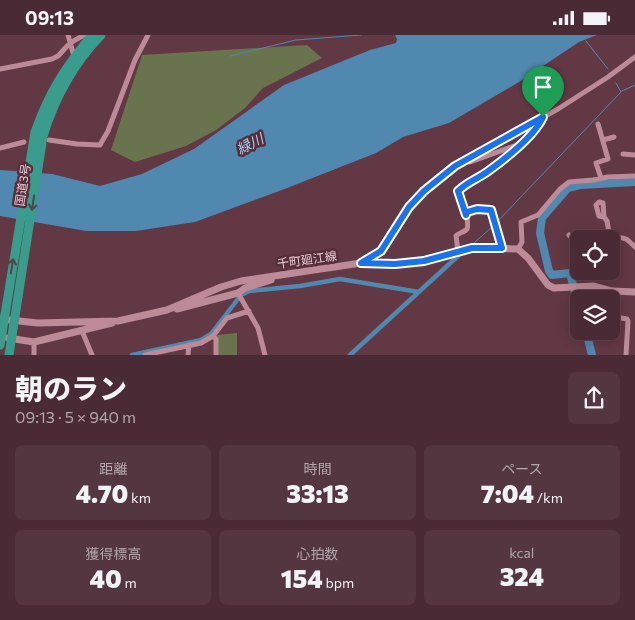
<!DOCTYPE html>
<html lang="ja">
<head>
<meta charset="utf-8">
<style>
	body { margin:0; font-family:Commissioner,"Noto Sans JP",sans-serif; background:#543640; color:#f1f3f6; height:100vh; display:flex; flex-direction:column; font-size:19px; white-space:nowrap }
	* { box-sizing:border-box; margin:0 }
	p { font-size:16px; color:#b2a7ac }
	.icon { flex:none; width:28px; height:28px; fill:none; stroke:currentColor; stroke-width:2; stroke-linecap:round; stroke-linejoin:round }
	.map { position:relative; height:320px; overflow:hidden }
	.details { display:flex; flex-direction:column; background:#4a2a34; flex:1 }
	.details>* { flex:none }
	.fabs { position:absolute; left:570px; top:195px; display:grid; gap:10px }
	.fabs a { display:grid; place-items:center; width:50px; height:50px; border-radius:8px; background:#4a2a34; box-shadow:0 2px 12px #0003,0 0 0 1px #61464f; font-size:25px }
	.pin { position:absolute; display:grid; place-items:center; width:42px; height:42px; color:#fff; margin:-51px -21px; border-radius:50% 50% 50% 0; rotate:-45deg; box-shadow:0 0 5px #0007 }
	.pin .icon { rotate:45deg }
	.round { display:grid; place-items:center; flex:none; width:52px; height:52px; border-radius:8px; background:#543640 }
	.head { display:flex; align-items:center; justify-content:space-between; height:85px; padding:0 15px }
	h1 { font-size:28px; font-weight:800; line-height:38px }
	.stats { display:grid; grid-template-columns:repeat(3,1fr); gap:8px; height:85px; padding:5px 15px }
	.stats div { display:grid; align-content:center; border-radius:8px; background:#543640; text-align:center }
	.stats b { font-size:25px; font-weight:800 }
	.stats small { font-size:14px; font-weight:400 }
	.stats p { font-size:14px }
	.status { display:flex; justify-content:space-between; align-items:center; height:35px; padding:0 25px; background:#4a2a34; direction:ltr }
	.status svg { height:14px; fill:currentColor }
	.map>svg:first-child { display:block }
	.green { fill:#69744e }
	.water { fill:#5188af }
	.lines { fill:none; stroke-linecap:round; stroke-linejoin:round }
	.stream { stroke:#5188af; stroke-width:1 }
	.canal { stroke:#5188af; stroke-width:4.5 }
	.river { stroke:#5188af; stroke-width:8 }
	.street { stroke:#bd8b98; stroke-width:5 }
	.secondary { stroke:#bd8b98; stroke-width:7 }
	.highway { stroke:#3a9c8d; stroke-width:9 }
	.oneway { stroke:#52444b }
	.route-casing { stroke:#fff; stroke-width:10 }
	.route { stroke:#1a73e8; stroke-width:6 }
	.labels { text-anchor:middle; stroke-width:5; stroke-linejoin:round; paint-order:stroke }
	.street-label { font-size:12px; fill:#e8cdd4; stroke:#582e3b }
	.water-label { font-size:14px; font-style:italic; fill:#a9d7fa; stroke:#582e3b }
</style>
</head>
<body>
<div class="status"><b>09:13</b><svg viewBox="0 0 49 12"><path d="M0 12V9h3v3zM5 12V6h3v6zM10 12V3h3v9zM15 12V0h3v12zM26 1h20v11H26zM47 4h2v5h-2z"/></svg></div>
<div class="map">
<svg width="635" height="320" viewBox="0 0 635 320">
	<rect width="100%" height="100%" fill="#633845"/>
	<path class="green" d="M307,10L322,23L263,53L245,73L216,95L186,111L135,127L111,115L142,20Z
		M237,298V320H218L217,300Z"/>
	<path class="water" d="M395,0H597L579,7L519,47L449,88L403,102L376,118L282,155L195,187L136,196H86L0,181V135L52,139L100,151L142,139L194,114L284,50L370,15L396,8L397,4Z"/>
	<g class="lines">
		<path class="stream" d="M586,6L608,34
			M230,21L296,5L361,0
			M622,56L635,50
			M496,188L621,57L616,48
			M474,208L493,191"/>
		<path class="canal" d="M243,259L249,256L300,251L340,244L419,257
			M132,320L201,305L211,299L238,264
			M350,320L458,221"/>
		<path class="river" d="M579,274L570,238L552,240L549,236L540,198L542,183L568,153L580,150L635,147
			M586,296L592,320"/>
		<path class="street" d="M68,0L74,21
			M0,34L52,24L58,21L70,8L84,0
			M598,89L608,124L596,128L601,143
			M49,105L77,109L100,110L108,96L135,25L148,0
			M603,105L614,102
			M0,113L24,107
			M623,119L635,120
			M464,126L470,127L517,110
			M466,181L458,156C466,148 475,145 484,139C502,127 534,103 543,83
			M604,182L603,168L599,167L596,170L599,181L604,182L607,186L610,203
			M569,200L574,205C585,201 615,200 626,204C629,206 632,209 635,212
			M518,214L522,207L521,187L538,180L560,154L569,147L593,145L608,142L635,141
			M458,216L456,201C458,198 465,197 467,194C469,190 466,182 467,177L477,174H487L491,175L502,213
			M611,218L612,230
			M362,228L381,215L409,172L425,156L455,131L558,74L608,42L635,22
			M238,258L258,293L265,320
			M611,264L612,256
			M611,278L615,282L627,284L628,286L626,320
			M82,296L92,320
			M213,301L216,304V320
			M34,307V320
			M145,320L201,308L213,301L227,283L249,276
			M188,320L189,310"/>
		<path class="secondary" d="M177,274L238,258L245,253L271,245
			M0,284L38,288L118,286L167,275L221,252L241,246L361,228L395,229L412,228L472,213L518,214L528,223L548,250L554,253L594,251L612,256L635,257
			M8,303L34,307L112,288"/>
		<path class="highway" d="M0,310L35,97C50,56 64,34 92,0
			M9,320L43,101C55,62 73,29 101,0"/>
	</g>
	<defs><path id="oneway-shaft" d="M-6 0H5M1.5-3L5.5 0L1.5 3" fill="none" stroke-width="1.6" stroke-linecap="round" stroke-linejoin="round" transform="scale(1.25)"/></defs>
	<g class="oneway">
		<use href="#oneway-shaft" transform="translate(33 168) rotate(99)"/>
		<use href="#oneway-shaft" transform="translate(12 231) rotate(-81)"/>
	</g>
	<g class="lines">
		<g class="route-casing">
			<path id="route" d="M543,82C534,102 505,124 487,137C477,144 467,147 458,156L466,180L467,177L477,174L491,175L502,213H472L424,226L395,229L361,228L381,216L409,172L424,156L455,131Z"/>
		</g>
		<use href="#route" class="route"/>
	</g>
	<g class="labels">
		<g class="street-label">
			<text transform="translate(23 150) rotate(-81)" y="4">国道3号</text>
			<text transform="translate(307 225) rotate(-8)" y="4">千町廻江線</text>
		</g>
		<g class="water-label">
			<text transform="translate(250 109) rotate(-27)" y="5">緑川</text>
		</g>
	</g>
</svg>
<div class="fabs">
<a><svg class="icon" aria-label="locate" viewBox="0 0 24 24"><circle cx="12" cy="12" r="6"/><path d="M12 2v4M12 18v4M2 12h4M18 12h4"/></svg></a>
<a><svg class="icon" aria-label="layers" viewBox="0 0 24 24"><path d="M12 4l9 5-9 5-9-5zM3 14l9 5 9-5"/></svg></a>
</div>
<div class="pin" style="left:543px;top:82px;background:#1e9e55"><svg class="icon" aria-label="arrive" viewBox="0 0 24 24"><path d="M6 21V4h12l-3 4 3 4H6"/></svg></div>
</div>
<section class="details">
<div class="head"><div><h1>朝のラン</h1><p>09:13 · 5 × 940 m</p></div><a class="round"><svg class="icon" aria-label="share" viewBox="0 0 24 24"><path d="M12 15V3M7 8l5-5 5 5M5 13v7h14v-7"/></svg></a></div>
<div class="stats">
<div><p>距離</p><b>4.70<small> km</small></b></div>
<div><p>時間</p><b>33:13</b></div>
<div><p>ペース</p><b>7:04<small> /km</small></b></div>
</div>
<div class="stats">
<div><p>獲得標高</p><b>40<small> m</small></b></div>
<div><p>心拍数</p><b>154<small> bpm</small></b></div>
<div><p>kcal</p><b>324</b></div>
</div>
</section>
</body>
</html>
